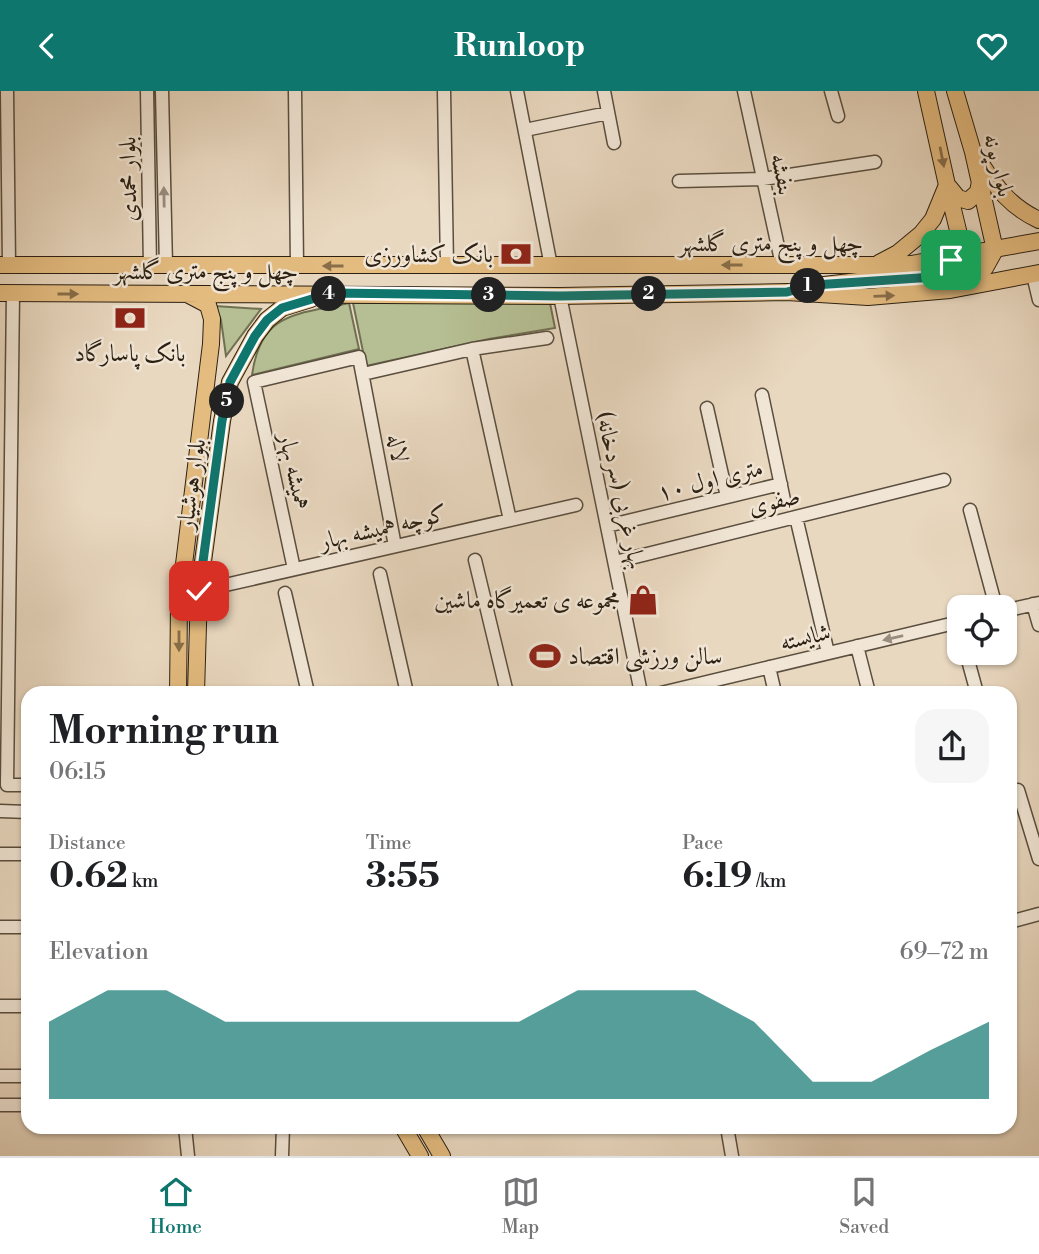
<!DOCTYPE html>
<html lang="en">
<head>
<meta charset="utf-8">
<style>
	body { margin:0; font-family:"Libre Bodoni",Amiri,serif; background:#f6f6f6; color:#202124; height:100vh; display:flex; flex-direction:column; font-size:26px; white-space:nowrap }
	* { box-sizing:border-box; margin:0 }
	p { font-size:23px; color:#757577 }
	.icon { flex:none; width:38px; height:38px; fill:none; stroke:currentColor; stroke-width:2; stroke-linecap:round; stroke-linejoin:round }
	.map { position:relative; flex:1; overflow:hidden }
	.side { position:absolute; left:21px; top:595px; width:996px; height:448px; display:flex; flex-direction:column; background:#fff; border-radius:21px; box-shadow:0 2px 5px #0004 }
	.side>* { flex:none }
	.tools { position:absolute; left:947px; top:504px; display:grid; gap:14px }
	.tools a { display:grid; place-items:center; width:70px; height:70px; border-radius:14px; background:#fff; box-shadow:0 2px 5px #0004; font-size:35px }
	.pin { position:absolute; display:grid; place-items:center; width:60px; height:60px; color:#fff; margin:-30px; border-radius:14px; box-shadow:0 4px 10px #0006 }
	.km { position:absolute; width:35px; height:35px; margin:-18px; border-radius:50%; background:#222; color:#fff; font-size:19px; line-height:35px; text-align:center }
	.round { display:grid; place-items:center; flex:none; width:74px; height:74px; border-radius:21px; background:#f6f6f6 }
	.overview { display:flex; align-items:center; justify-content:space-between; height:119px; padding:0 28px }
	h1 { font-size:38px; font-weight:700; line-height:52px }
	.figures { display:grid; grid-template-columns:repeat(3,1fr); gap:10px; height:119px; padding:7px 28px }
	.figures div { display:grid; align-content:center }
	.figures b { font-size:35px; font-weight:700 }
	.figures small { font-size:19px; font-weight:400 }
	.figures p { font-size:19px }
	.chart { height:196px; padding:14px 28px }
	.chart p { display:flex; justify-content:space-between }
	.chart svg { width:100%; height:126px; margin-top:7px; fill:#0f766e; opacity:.7 }
	header { display:flex; justify-content:space-between; align-items:center; height:91px; padding:0 28px; background:#0f766e; color:#fff; font-size:32px; font-weight:700 }
	.tab-bar { display:flex; justify-content:space-around; align-items:center; height:98px; border-top:2px solid #e0e0e0; background:#fff; font-size:19px; color:#757577 }
	.tab-bar a { display:grid; justify-items:center; gap:4px }
	.tab-bar .selected { color:#0f766e }
	.map>svg:first-child { display:block }
	.green { fill:#b5bf93; stroke:#707052; stroke-width:2 }
	.lines { fill:none; stroke-linecap:round; stroke-linejoin:round }
	.minor-casing { stroke:#5a4e3e; stroke-width:15 }
	.major-casing { stroke:#2b2012; stroke-width:18 }
	.minor { stroke:#f1e6d6; stroke-width:12 }
	.major { stroke:#e4bc80; stroke-width:16 }
	.oneway { fill:#886e49 }
	.oneway2 { fill:#988d7e }
	.route-casing { stroke:#fff; stroke-width:14 }
	.route { stroke:#0f766e; stroke-width:9 }
	.labels { text-anchor:middle; stroke-width:5; stroke-linejoin:round; paint-order:stroke }
	.street-label { font-size:24px; fill:#2b2012; stroke:#f1e6d6 }
	.poi-label { font-size:24px; fill:#2b2012; stroke:#f1e6d6; text-anchor:end }
</style>
</head>
<body>
<header><svg class="icon" aria-label="back" viewBox="0 0 24 24"><path d="M15 5l-7 7 7 7"/></svg>Runloop<svg class="icon" aria-label="heart" viewBox="0 0 24 24"><path d="M12 20l-8-8c-3-5 5-10 8-4 3-6 11-1 8 4z"/></svg></header>
<div class="map">
<svg width="1039" height="1065" viewBox="0 0 1039 1065">
	<rect width="100%" height="100%" fill="#e9d8c0"/>
	<filter id="stains"><feTurbulence type="fractalNoise" baseFrequency=".00286" numOctaves="4"/><feColorMatrix values="0 0 0 0 .2 0 0 0 0 .09 0 0 0 0 .02 0 0 0 .5 -.17"/></filter>
	<radialGradient id="worn" r=".72"><stop offset=".6" stop-color="#630" stop-opacity="0"/><stop offset="1" stop-color="#630" stop-opacity=".3"/></radialGradient>
	<path class="green" d="M349,212L359,258L252,284C261,220 297,224 349,212Z
		M353,212H550L555,237L489,248L366,275Z
		M215,215L261,218L226,265L221,229Z"/>
	<g class="lines">
		<g class="minor-casing">
			<path id="minor" d="M7,0L9,174
				M147,0L150,175
				M162,0L166,175
				M295,0L297,175
				M444,0L447,175
				M517,0L551,175
				M604,0L614,52
				M744,0L782,174
				M831,0L838,25
				M525,39L608,22
				M679,90L763,88L875,71
				M1033,184L1039,209
				M13,202L7,694H28
				M560,205L641,602
				M472,258L510,429
				M363,283L472,258L547,247
				M762,304L784,409
				M707,317L727,406
				M970,419L996,516
				M796,426L828,562
				M607,435L781,393
				M475,469L507,602
				M615,471L944,389
				M294,478L254,291L359,266L395,455
				M380,483L407,602
				M199,500L576,414
				M285,502L308,602
				M1033,513L1039,534
				M1004,520L1039,512
				M857,555L869,602
				M966,562L977,602
				M769,576L775,602
				M661,602L959,531
				M1018,699L1039,768
				M0,720L28,721
				M0,763H28
				M1010,831L1039,823
				M0,836H28
				M0,915H28
				M0,985H28
				M0,1014H28
				M185,1036L188,1065
				M727,1036L732,1065
				M282,1065L283,1036"/>
		</g>
		<g class="major-casing">
			<path id="major" d="M955,0L973,61L995,159
				M980,71C996,97 1011,116 1039,129
				M947,94L964,164L969,172
				M949,96L958,107L968,110L978,101L980,90
				M879,172L898,162L921,143L933,128L947,94L926,0
				M0,174H875L911,173L1039,150
				M807,196L867,189L949,185L985,177L995,159
				M0,202L560,205L787,201L868,206L950,199L1039,182
				M178,602L179,514L211,253L212,228L208,214L189,204
				M196,602L199,500L222,330L230,291L255,245L267,229L282,217L311,208
				M403,1036L420,1065
				M425,1036L442,1065"/>
		</g>
		<use href="#minor" class="minor"/>
		<use href="#major" class="major"/>
	</g>
	<defs><path id="oneway-solid" d="M-6-.8H1V-3.2L6.5 0L1 3.2V.8H-6Z" transform="scale(1.75)"/></defs>
	<g class="oneway">
		<use href="#oneway-solid" transform="translate(942 66) rotate(79)"/>
		<use href="#oneway-solid" transform="translate(732 174) rotate(-180)"/>
		<use href="#oneway-solid" transform="translate(333 175) rotate(-180)"/>
		<use href="#oneway-solid" transform="translate(68 203)"/>
		<use href="#oneway-solid" transform="translate(884 205) rotate(-2)"/>
		<use href="#oneway-solid" transform="translate(179 550) rotate(90)"/>
	</g>
	<g class="oneway2">
		<use href="#oneway-solid" transform="translate(164 106) rotate(-91)"/>
		<use href="#oneway-solid" transform="translate(893 547) rotate(167)"/>
	</g>
	<g class="lines">
		<g class="route-casing">
			<path id="route" d="M199,500L222,330L230,291L255,245L267,229L282,217L332,202L560,205L787,201L814,194L949,185L954,177L951,169"/>
		</g>
		<use href="#route" class="route"/>
	</g>
	<defs>
		<g id="bank-bare" transform="scale(2.415)"><path d="M-6-4H6V4H-6ZM0-2.3a2.3 2.3 0 1 0 0 4.6a2.3 2.3 0 1 0 0-4.6Z" fill="#8f2418" stroke="#f1e6d6" stroke-width="2.5" paint-order="stroke"/></g>
		<g id="shop-bare" transform="scale(2.415)"><path d="M-5-2.5h2.3a2.7 3.5 0 0 1 5.4 0H5L5.5 6h-11ZM-1.5-2.5h3a1.5 2.3 0 0 0-3 0Z" fill="#8f2418" stroke="#f1e6d6" stroke-width="2.5" paint-order="stroke"/></g>
		<g id="stadium-bare" transform="scale(2.415)"><path d="M0-5a6.5 5 0 1 0 0 10a6.5 5 0 1 0 0-10ZM-3.5-1.8h7v3.6h-7Z" fill="#8f2418" stroke="#f1e6d6" stroke-width="2.5" paint-order="stroke"/></g>
	</defs>
	<g fill-rule="evenodd">
		<use href="#bank-bare" x="516" y="163"/>
		<use href="#bank-bare" x="130" y="227"/>
		<use href="#shop-bare" x="643" y="509"/>
		<use href="#stadium-bare" x="545" y="565"/>
	</g>
	<g class="labels">
		<g class="street-label">
			<text transform="translate(999 74) rotate(76)" y="8">بلوار پونه</text>
			<text transform="translate(783 83) rotate(78)" y="8">بنفشه</text>
			<text transform="translate(128 88) rotate(-91)" y="8">بلوار محمدی</text>
			<text x="771" y="160">چهل و پنج متری گلشهر</text>
			<text x="206" y="188">چهل و پنج متری گلشهر</text>
			<text transform="translate(398 357) rotate(79)" y="8">لاله</text>
			<text transform="translate(295 380) rotate(78)" y="8">همیشه بهار</text>
			<text transform="translate(710 389) rotate(-14)" y="8">۱۰ متری اول</text>
			<text transform="translate(191 393) rotate(-82)" y="8">بلوار هوشیار</text>
			<text transform="translate(621 399) rotate(78)" y="8">بهار غربی (سردخانه)</text>
			<text transform="translate(774 410) rotate(-14)" y="8">صفوی</text>
			<text transform="translate(383 436) rotate(-13)" y="8">کوچه همیشه بهار</text>
			<text transform="translate(805 546) rotate(-13)" y="8">شایسته</text>
		</g>
		<g class="poi-label">
			<text x="493" y="171">بانک کشاورزی</text>
			<text x="130" y="270" text-anchor="middle">بانک پاسارگاد</text>
			<text x="620" y="517">مجموعه ی تعمیرگاه ماشین</text>
			<text x="568" y="573" text-anchor="start">سالن ورزشی اقتصاد</text>
		</g>
	</g>
	<rect width="100%" height="100%" filter="url(#stains)"/>
	<rect width="100%" height="100%" fill="url(#worn)"/>
</svg>
<div class="tools">
<a><svg class="icon" aria-label="locate" viewBox="0 0 24 24"><circle cx="12" cy="12" r="6"/><path d="M12 2v4M12 18v4M2 12h4M18 12h4"/></svg></a>
</div>
<div class="pin" style="left:951px;top:169px;background:#1e9e55"><svg class="icon" aria-label="arrive" viewBox="0 0 24 24"><path d="M6 21V4h12l-3 4 3 4H6"/></svg></div>
<div class="pin" style="left:199px;top:500px;background:#d93025"><svg class="icon" aria-label="check" viewBox="0 0 24 24"><path d="M5 12l5 5 9-10"/></svg></div>
<b class="km" style="left:808px;top:195px">1</b>
<b class="km" style="left:649px;top:203px">2</b>
<b class="km" style="left:489px;top:204px">3</b>
<b class="km" style="left:329px;top:203px">4</b>
<b class="km" style="left:227px;top:310px">5</b>
<section class="side">
<div class="overview"><div><h1>Morning run</h1><p>06:15</p></div><a class="round"><svg class="icon" aria-label="share" viewBox="0 0 24 24"><path d="M12 15V3M7 8l5-5 5 5M5 13v7h14v-7"/></svg></a></div>
<div class="figures">
<div><p>Distance</p><b>0.62<small> km</small></b></div>
<div><p>Time</p><b>3:55</b></div>
<div><p>Pace</p><b>6:19<small> /km</small></b></div>
</div>
<div class="chart"><p><span>Elevation</span>69–72 m</p>
<svg viewBox="0 0 160 44" preserveAspectRatio="none"><path d="M0 44V17L10 6L20 6L30 17L40 17L50 17L60 17L70 17L80 17L90 6L100 6L110 6L120 17L130 38L140 38L150 27L160 17V44z"/></svg>
</div>
</section>
</div>
<nav class="tab-bar">
<a class="selected"><svg class="icon" aria-label="home" viewBox="0 0 24 24"><path d="M3 11l9-7 9 7M6 9v11h12V9"/></svg>Home</a>
<a><svg class="icon" aria-label="map" viewBox="0 0 24 24"><path d="M3 6l6-2 6 2 6-2v14l-6 2-6-2-6 2zM9 4v14M15 6v14"/></svg>Map</a>
<a><svg class="icon" aria-label="saved" viewBox="0 0 24 24"><path d="M7 4h10v16l-5-4-5 4z"/></svg>Saved</a>
</nav>
</body>
</html>
